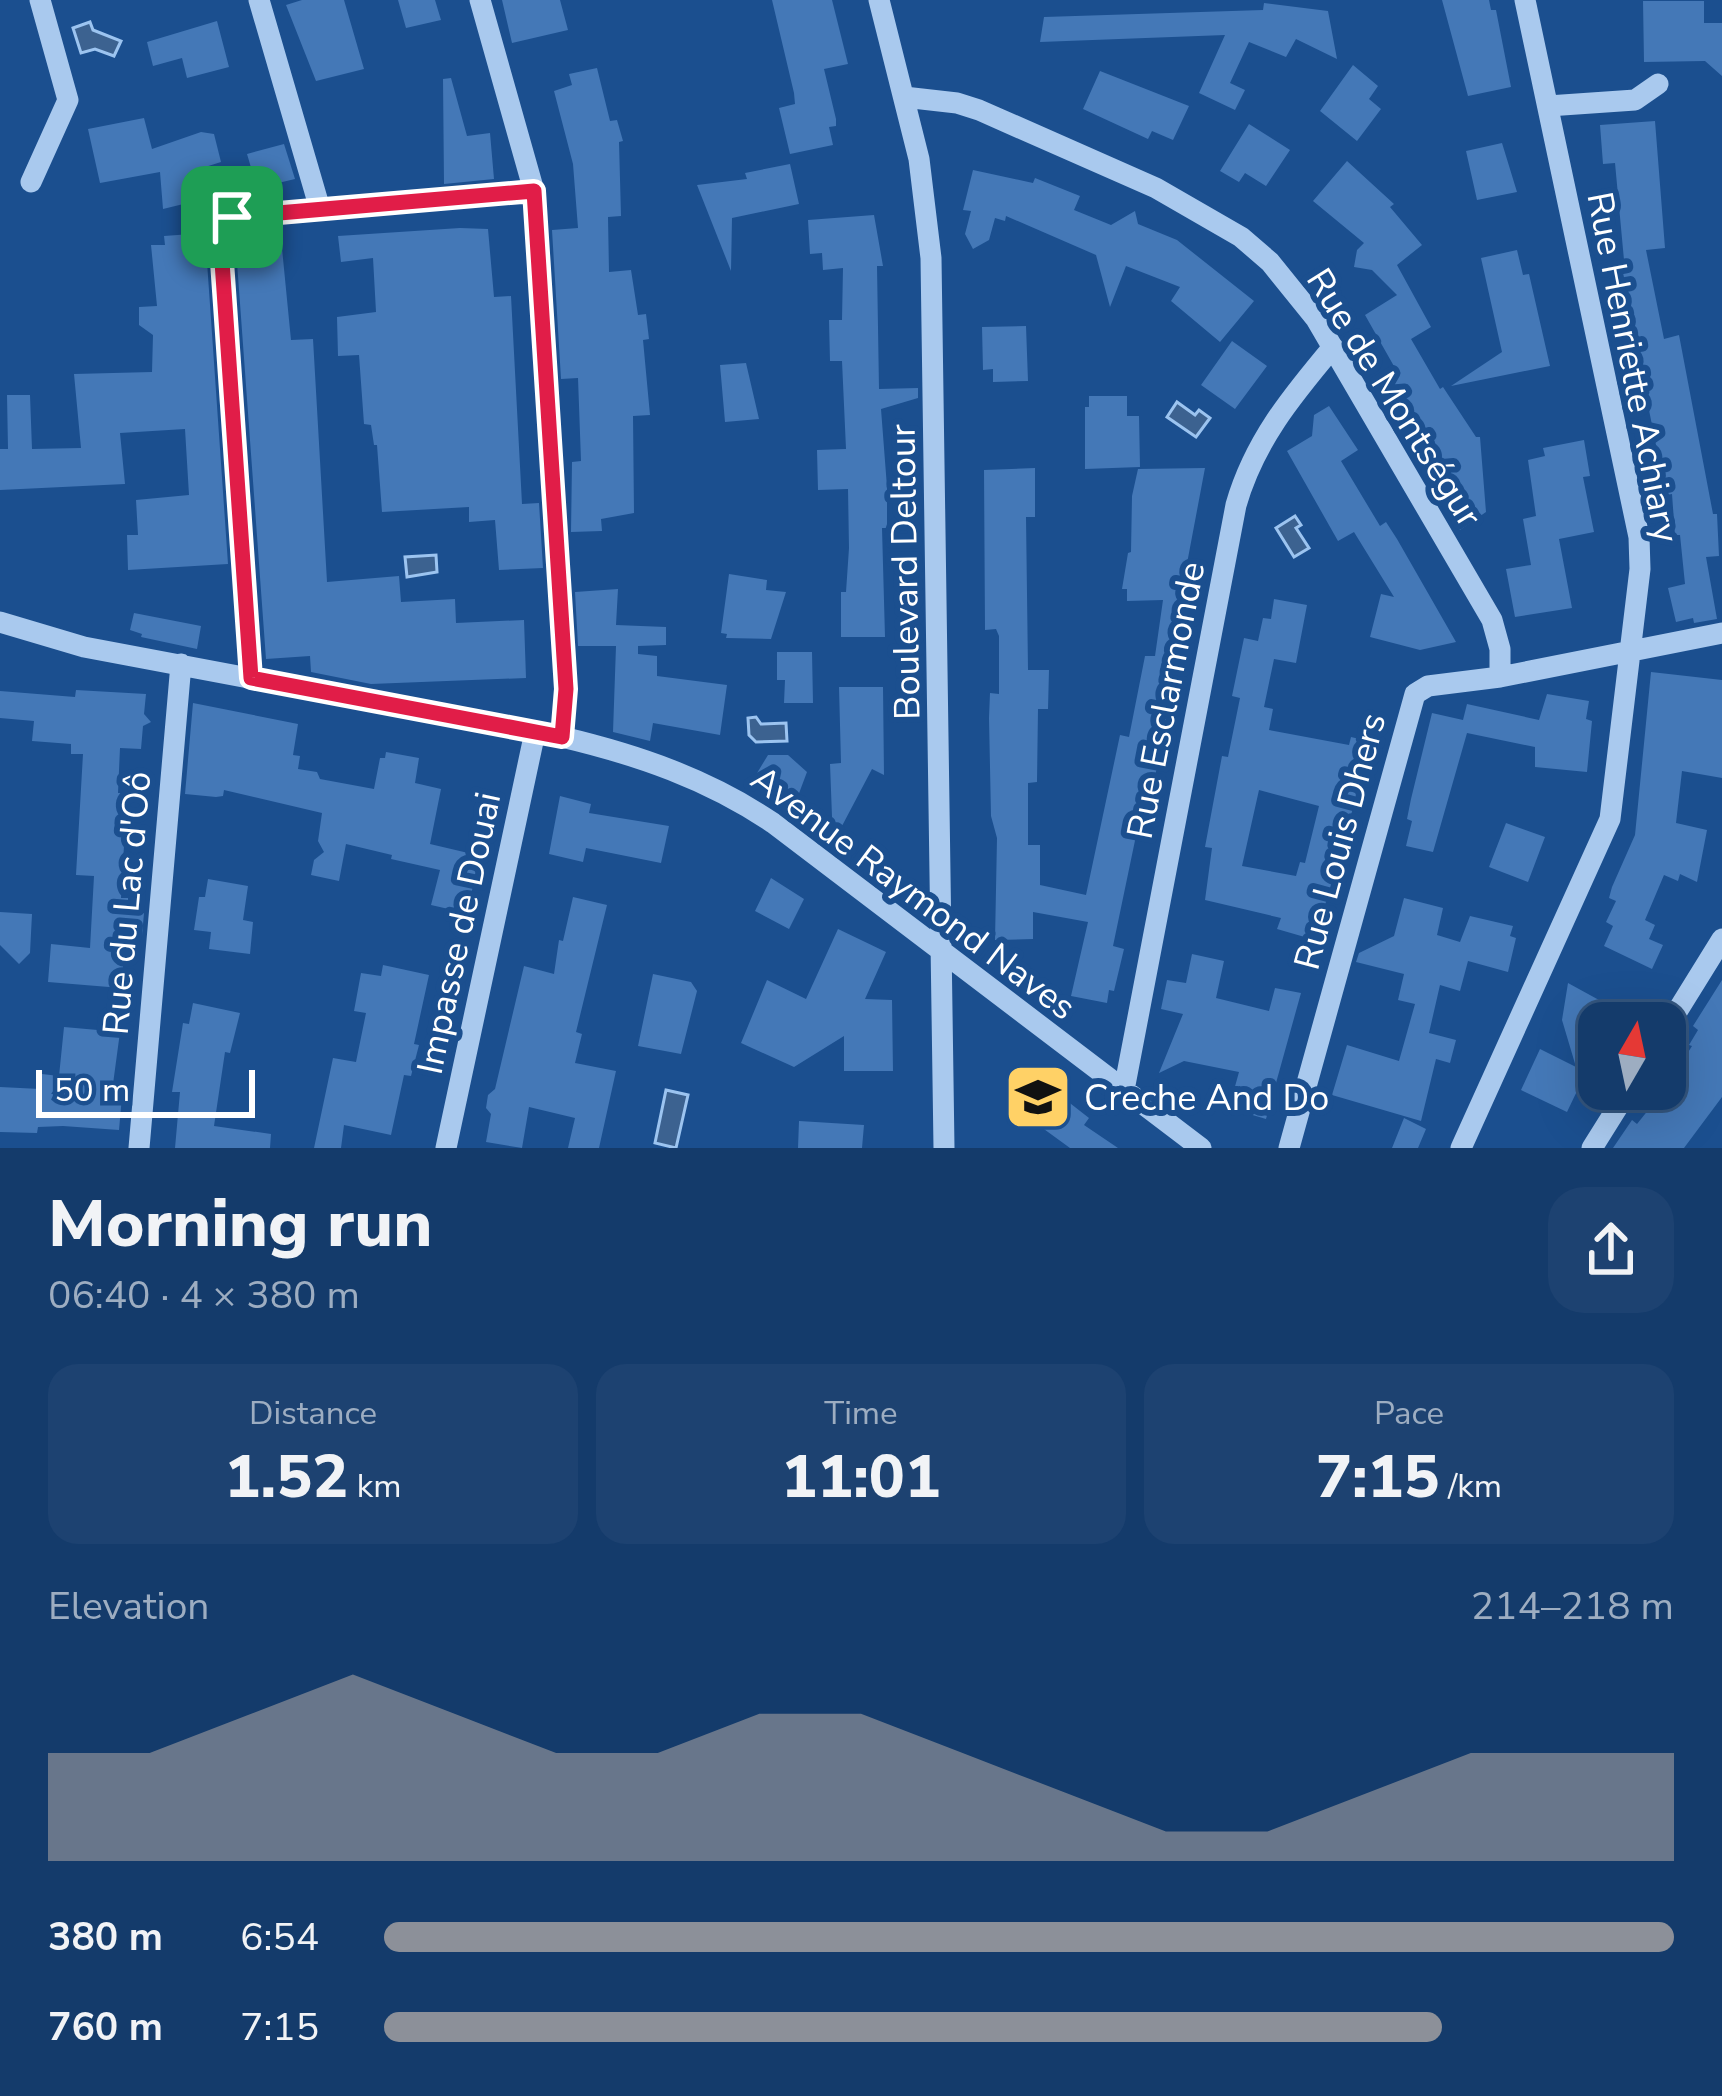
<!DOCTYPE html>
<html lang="en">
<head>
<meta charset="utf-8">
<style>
	body { margin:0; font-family:"Nunito Sans",sans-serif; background:#1d4271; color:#f1f3f6; height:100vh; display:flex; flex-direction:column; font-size:45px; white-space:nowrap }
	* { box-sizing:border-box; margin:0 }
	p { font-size:39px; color:#9dadc1 }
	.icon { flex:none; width:66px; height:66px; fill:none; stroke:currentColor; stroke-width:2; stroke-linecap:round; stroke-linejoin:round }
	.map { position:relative; height:1148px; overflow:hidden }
	.sheet { display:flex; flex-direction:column; background:#143b6b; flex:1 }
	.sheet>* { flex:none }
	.needle { width:78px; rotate:9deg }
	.tools { position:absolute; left:1578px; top:1002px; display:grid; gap:24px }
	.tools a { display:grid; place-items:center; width:108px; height:108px; border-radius:24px; background:#143b6b; box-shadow:0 12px 48px #0002,0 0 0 3px #33557e; font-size:60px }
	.scale { position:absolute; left:36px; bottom:30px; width:219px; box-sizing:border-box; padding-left:12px; border:6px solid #fff; border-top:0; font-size:33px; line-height:42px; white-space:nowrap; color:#fff; -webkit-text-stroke:9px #1b4f8f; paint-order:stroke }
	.pin { position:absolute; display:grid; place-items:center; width:102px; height:102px; color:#fff; margin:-51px; border-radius:24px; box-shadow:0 6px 18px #0006 }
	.round { display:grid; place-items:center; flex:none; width:126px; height:126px; border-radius:36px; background:#1d4271 }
	.head { display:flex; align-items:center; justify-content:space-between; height:204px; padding:0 48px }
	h1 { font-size:66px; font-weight:800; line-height:90px }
	.metrics { display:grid; grid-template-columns:repeat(3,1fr); gap:18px; height:204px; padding:12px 48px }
	.metrics div { display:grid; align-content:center; border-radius:30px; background:#1d4271; text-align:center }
	.metrics b { font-size:60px; font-weight:800 }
	.metrics small { font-size:33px; font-weight:400 }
	.metrics p { font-size:33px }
	.chart { height:336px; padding:24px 48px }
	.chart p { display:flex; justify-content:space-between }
	.chart svg { width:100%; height:216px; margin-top:12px; fill:#8c9099; opacity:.7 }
	ul { padding:0 48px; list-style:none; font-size:39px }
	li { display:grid; grid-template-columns:192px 144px 1fr; align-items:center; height:90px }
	li i { height:30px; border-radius:15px; background:#8c9099 }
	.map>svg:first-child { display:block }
	.water { fill:#3c6290; stroke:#9cc4f0; stroke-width:3 }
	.building { fill:#4478b7; fill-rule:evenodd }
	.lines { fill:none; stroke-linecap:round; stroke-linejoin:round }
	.minor { stroke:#a9c9ee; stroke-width:21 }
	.route-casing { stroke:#fff; stroke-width:24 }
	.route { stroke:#e11d48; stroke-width:15 }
	.labels { text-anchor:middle; stroke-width:12; stroke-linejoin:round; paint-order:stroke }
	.street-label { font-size:36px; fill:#fff; stroke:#1b4f8f }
	.poi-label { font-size:36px; fill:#fff; stroke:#1b4f8f; text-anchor:start }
</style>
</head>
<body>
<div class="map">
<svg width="1722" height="1148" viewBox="0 0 1722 1148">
	<rect width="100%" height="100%" fill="#1b4f8f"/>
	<path class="water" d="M90,22L93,30L121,41L114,56L95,49L81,53L73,28Z
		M1177,402L1195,415L1199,410L1210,418L1196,437L1167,417Z
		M1295,516L1301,525L1296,528L1309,548L1294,557L1276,528Z
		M436,555L437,572L407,577L405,557Z
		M756,717L761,724L786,723L787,741L756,742L749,735L748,718Z
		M666,1090L688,1095L676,1148L655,1143Z"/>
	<path class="building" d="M302,0H344L364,69L316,81L286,5Z
		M398,0H435L441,20L406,28Z
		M502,0H560L568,30L512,43Z
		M772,0H832L848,64L824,69L836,119V126L829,127L833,145L790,154L779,108L795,104L794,93Z
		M1442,0H1489L1491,10H1496L1511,87L1468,96Z
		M1643,1H1704V23H1722V76L1705,61L1644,62Z
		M1264,3L1328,11L1337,59L1296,39L1286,57L1249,42L1230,83L1245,90L1235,110L1199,93L1225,35L1040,42L1044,17L1263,10Z
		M217,21L229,67L187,78L182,58L153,66L147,42Z
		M1353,65L1378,86L1369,99L1381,109L1357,141L1320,111Z
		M597,68L610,121L617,120L623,141L619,142L621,216L608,217L609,272L631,270L638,315L646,314L649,339L643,340L650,415L633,416L634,513L601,519L602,531L571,532L572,462L581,461L578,378L561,379L552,230L578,228L573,164L554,91L572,85L569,74Z
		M1100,71L1189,106L1173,140L1152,131L1148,139L1083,109Z
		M451,78L467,136L490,133L494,179L444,184L443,79Z
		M144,118L152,149L201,132L214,134L221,162L202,168L204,199L163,209L160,172L100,183L88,129Z
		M1655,121L1665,248L1646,250L1664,339L1679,335L1713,514H1717L1719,556L1706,557L1717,619L1694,623L1693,618L1676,622L1668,588L1685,584L1680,535H1675L1672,494L1666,495L1629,310L1617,312L1607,264L1624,260L1615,163L1603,164L1600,125Z
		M1249,124L1290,150L1266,186L1245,173L1239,182L1220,171Z
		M1502,143L1517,192L1477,200L1466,151Z
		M284,144L295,179L257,188L247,154Z
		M1347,161L1394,204L1390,207L1422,245L1397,265L1431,327L1411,339L1440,389L1443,387L1476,437H1480L1486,512L1460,530L1430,479L1442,472L1380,377L1395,368L1365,315L1397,295L1372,270L1354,267L1357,250L1364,243L1313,201Z
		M790,164L799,204L732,218L731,271L697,185L747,179L745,173Z
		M973,170L1033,183L1035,178L1080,196L1074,210L1111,225L1135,211L1138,224L1177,240L1254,301L1220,342L1171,301L1180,287L1126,266L1110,307L1096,255L1006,216L1005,221L995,218L989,240L973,249L965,234L971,211L963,210Z
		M874,215L883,266H877L879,389L918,388V398L881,409L887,487V528H882L885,637H841V592H846L849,548L848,489L818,490L817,450L846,449L842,361H830L829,320H842L843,268L823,270L822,253L810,254L808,220Z
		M280,228L291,340L313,339L327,582L399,576L401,602L455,599L456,623L524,620L526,678L371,684L311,672L310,656L266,659L235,235L237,232Z
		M460,228L488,229L494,297L511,296L522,504L539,503L543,568L499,570L495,520L469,522V507L382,512L377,445H374L371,425L364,424L359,355L338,356L337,317L376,312L373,258L341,262L338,236Z
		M205,233L228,564L128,570L127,535H138L136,500L189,495L185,429L120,433L125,484L0,490V449H8L7,395H30L32,449L81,448L74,374L152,372L153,335L139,325V307L157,306L151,245H165L164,236Z
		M1517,250L1523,275L1529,274L1550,366L1451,386L1502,352L1481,258Z
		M1026,326L1028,381L993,382V369L983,370L982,327Z
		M1232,341L1267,366L1235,409L1201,385Z
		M746,363L759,419L725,422L720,365Z
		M1089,396H1127V416H1139L1140,467L1085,469V407H1089Z
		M1329,406L1358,450L1341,461L1380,526L1386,522L1397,539L1456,642L1420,650L1370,637L1381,594L1394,597L1354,532L1338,541L1287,451L1312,436L1314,415Z
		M1584,440L1590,476L1583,477L1594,532L1559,539L1572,608L1515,617L1506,569L1531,565L1523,519L1536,516L1528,460L1545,456L1543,448Z
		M1035,468V517H1026L1028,670H1049L1048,709H1038L1037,782L1028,783V845H1040V885L1086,895L1120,735L1129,737L1145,656H1155L1163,600L1127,601V589H1122L1128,553L1131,552L1132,496L1138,469L1205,468L1182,590H1198L1183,668L1178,669L1148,809L1142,807L1113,946L1124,949L1114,991L1109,990L1107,1003L1071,996L1088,922L1033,912V939L995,940L997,838L991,816L989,718L990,693L999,694V636L996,629L985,630L984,470Z
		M729,574L767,580L766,590L786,592L771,639L726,638L727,634L721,633Z
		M618,589L616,625L666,627V645L638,646V654L657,656V676L727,685L720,735L653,723L650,741L613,732L616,646H578L575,592Z
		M1274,599L1307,605L1296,663L1274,659L1264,707L1273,709L1269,730L1349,745L1351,737L1372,742L1315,940L1277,929L1281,918L1205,900L1212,848L1205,847L1222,756L1228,757L1240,698L1232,696L1244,638L1258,641L1263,618L1271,619ZM1259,790L1319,806L1305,863L1300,862L1296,876L1242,866Z
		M134,613L201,626L197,649L141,637L142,634L130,630Z
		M777,652H812L813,703H784L785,680H777Z
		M1651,672L1722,680V778L1682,771L1676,823L1707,830L1697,882L1680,874L1678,881L1664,875L1645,920L1655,925L1649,939L1663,945L1652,969L1604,946L1613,926L1606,922L1616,901L1609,898L1612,887L1635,835Z
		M839,687H883L884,775L872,769L833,843L830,764L841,763Z
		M76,690L146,694L144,714L151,722L143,726L141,749L120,748L118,793H127L121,898H128V912L144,913L142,936L126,935L121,988L48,982L51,944L90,948L94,876L76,875L83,754H71V744L32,741L34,721L0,718V691L75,697Z
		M1547,694L1589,701L1586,719L1592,721L1587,772L1535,767V747L1467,733L1433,852L1406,846L1412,821L1407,819L1411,799L1432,713L1463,720L1467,704L1539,720Z
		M193,703L298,724L293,755L300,756L298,769L317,772L320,779L374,789L380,758H385L386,752L419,758L415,783L441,789L430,844L481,856L466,913L431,905L440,870L391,859L392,855L346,844L339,881L311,875L314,860L324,852L318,841L322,813L224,790L223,796L216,797L185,794Z
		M768,755H788L807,772L795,804L754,778Z
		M560,796L591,804L589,813L669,826L661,863L586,848L583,862L549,854Z
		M1506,823L1545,837L1528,882L1489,867Z
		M771,878L804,899L789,929L755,911Z
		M208,879L248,886L243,920L253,922L250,954L209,949L211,932L194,930L199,897H205Z
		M573,897L607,905L576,1032L582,1034L575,1063L616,1071L599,1148H568L575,1118L529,1107L522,1148L486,1142L491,1114L486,1108L488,1095L495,1089L524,966L554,974L559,940L563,941Z
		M1404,898L1443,908L1437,935L1460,942L1470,916L1513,926L1510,936L1516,938L1508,972L1468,961L1460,991L1440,985L1429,1033L1456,1040L1450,1063L1436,1059L1421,1121L1332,1095L1347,1045L1399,1061L1415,1004L1398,1000L1404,974L1356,962L1359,953L1394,936Z
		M0,912L32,914L30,953L19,964L0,945Z
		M838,929L886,952L865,999L892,1000L893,1071H844V1036L794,1067L741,1043L767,980L806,999Z
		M1192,954L1224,961L1216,998L1269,1011L1275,988L1301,993L1266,1119L1229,1108L1239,1072L1184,1061L1159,1073L1183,1014L1161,1009L1167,980L1186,983Z
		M383,965L429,975L414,1044L419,1045L411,1076L404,1075L391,1135L344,1125L341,1148H314L333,1058L356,1062L366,1013L354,1011L361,973L381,976Z
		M653,974L691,982L697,991L681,1054L638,1046Z
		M1722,980V1097L1684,1148H1613L1632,1120L1637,1124L1665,1089L1692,1046L1689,1045L1698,1030L1693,1026Z
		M1568,983L1641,1023H1599V1045L1567,1112L1521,1090L1540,1049L1576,1067L1562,1020Z
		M193,1003L240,1013L230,1053L225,1052L214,1126L271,1134L270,1148H175L180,1092H172L183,1023L189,1024Z
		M64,1027L120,1032L113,1084L123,1085L119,1130L63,1126L38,1127L37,1133L0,1132V1087L40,1089L42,1074L59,1076Z
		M1041,1073L1060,1088L1057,1093L1089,1118L1084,1125L1118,1148H1070L1015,1108Z
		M1404,1118L1426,1129L1418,1148H1392Z
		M799,1121L864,1125L862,1148H798Z"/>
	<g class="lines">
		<path class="minor" d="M259,0L320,209
			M480,0L534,191L566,689L562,737
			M879,0L919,159L931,258L944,1148
			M904,97L957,103L979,110L1156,188L1241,237L1270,262L1316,319L1492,620L1500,649V677
			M1548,106L1635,100L1658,84
			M31,182L68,100L40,0
			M0,622L84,647L562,737C638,755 708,779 773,823L1201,1148
			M251,678L220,233L224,222L232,217L534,191
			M1665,1031L1722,939
			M1124,1090L1236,505C1254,442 1291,397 1333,347
			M139,1148L181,664
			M446,1148L535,732
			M1289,1148L1415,694L1428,686L1500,677L1722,633
			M1461,1148L1610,819L1640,569L1639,537L1525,0
			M1592,1148L1629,1089"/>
	</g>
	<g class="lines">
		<g class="route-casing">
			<path id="route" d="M534,191L566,689L562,737L251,678L220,233L224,222L232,217Z"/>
		</g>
		<use href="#route" class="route"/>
	</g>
	<defs>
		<g id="school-square" transform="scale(3.45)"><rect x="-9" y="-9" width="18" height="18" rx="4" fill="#ffd166" stroke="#1b4f8f"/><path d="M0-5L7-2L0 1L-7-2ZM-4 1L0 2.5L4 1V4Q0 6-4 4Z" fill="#111"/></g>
	</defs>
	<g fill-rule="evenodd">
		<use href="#school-square" x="1038" y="1097"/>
	</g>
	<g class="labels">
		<g class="street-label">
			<text transform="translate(1634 367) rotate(79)" y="13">Rue Henriette Achiary</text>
			<text transform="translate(1395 397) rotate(58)" y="13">Rue de Montségur</text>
			<text transform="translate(904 572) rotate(-91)" y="13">Boulevard Deltour</text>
			<text transform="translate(1165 700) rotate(-79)" y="13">Rue Esclarmonde</text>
			<text transform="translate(1339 841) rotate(-75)" y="13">Rue Louis Dhers</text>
			<text transform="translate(914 892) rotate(37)" y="13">Avenue Raymond Naves</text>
			<text transform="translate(126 903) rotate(-85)" y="13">Rue du Lac d'Oô</text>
			<text transform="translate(458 933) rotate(-78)" y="13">Impasse de Douai</text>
		</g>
		<g class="poi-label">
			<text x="1084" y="1110">Creche And Do</text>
		</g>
	</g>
</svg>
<div class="tools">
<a><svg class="needle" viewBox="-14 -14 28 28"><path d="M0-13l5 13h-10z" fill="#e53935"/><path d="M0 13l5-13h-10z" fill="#9dadc1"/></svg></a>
</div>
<div class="scale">50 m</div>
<div class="pin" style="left:232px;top:217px;background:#1e9e55"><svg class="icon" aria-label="arrive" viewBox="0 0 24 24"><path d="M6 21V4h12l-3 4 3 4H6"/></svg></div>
</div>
<section class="sheet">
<div class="head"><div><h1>Morning run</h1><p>06:40 · 4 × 380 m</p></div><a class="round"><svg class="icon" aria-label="share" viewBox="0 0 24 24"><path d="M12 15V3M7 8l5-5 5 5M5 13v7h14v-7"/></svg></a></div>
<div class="metrics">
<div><p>Distance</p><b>1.52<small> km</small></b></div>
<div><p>Time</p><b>11:01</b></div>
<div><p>Pace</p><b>7:15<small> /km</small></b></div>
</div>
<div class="chart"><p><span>Elevation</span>214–218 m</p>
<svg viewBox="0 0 160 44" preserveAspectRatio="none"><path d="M0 44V22L10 22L20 14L30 6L40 14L50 22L60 22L70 14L80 14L90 22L100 30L110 38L120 38L130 30L140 22L150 22L160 22V44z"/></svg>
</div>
<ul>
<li><b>380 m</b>6:54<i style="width:100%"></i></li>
<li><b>760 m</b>7:15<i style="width:82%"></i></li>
</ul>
</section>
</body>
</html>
